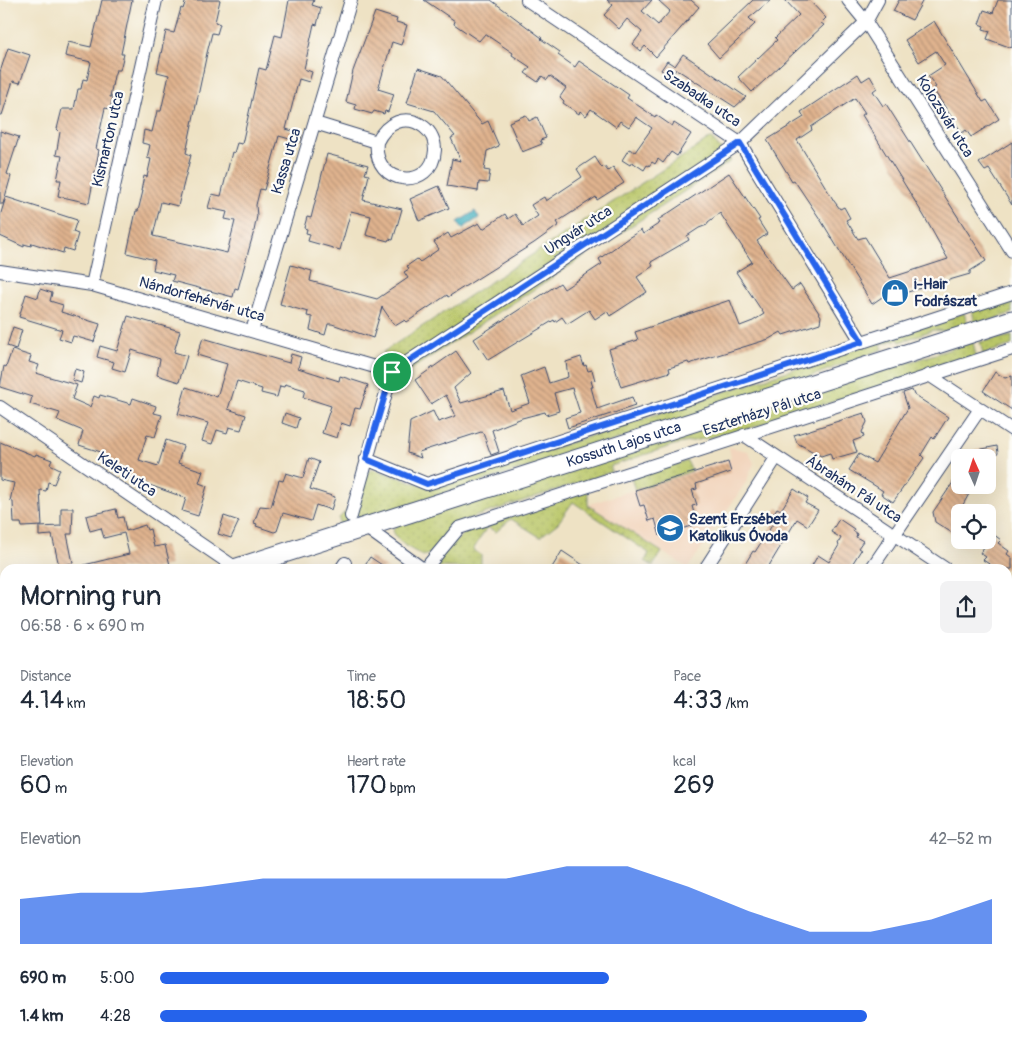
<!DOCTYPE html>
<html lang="en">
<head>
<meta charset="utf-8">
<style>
	body { margin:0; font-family:Pangolin,sans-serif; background:#f2f2f3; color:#1f2937; height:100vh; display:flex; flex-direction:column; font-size:19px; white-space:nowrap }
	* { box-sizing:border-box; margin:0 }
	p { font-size:16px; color:#747a83 }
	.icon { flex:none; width:28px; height:28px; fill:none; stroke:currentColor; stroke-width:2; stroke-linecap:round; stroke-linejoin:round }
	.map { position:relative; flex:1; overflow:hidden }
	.panel { position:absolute; left:0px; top:564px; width:1012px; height:481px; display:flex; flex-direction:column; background:#fff; border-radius:15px 15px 0 0; box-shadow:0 5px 20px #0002 }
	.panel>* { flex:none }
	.needle { width:32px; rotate:357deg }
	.controls { position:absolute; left:951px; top:449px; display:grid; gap:10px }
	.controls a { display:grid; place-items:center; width:45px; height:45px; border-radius:8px; background:#fff; box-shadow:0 5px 20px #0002; font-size:25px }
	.pin { position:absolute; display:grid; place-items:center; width:42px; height:42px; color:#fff; margin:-21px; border:2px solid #fff; border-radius:50%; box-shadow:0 1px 5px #0007 }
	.round { display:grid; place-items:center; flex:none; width:52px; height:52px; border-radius:8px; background:#f2f2f3 }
	.overview { display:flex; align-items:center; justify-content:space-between; height:85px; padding:0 20px }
	h1 { font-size:28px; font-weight:600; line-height:38px }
	.figures { display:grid; grid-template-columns:repeat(3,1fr); gap:8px; height:85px; padding:5px 20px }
	.figures div { display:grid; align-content:center }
	.figures b { font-size:25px; font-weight:600 }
	.figures small { font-size:14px; font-weight:400 }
	.figures p { font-size:14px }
	.chart { height:140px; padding:10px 20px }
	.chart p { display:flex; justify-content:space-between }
	.chart svg { width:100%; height:90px; margin-top:5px; fill:#2563eb; opacity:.7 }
	ul { padding:0 20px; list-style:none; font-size:16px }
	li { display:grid; grid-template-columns:80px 60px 1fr; align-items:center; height:38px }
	li i { height:12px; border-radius:6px; background:#2563eb }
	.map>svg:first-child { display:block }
	.built { fill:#f2d5bd }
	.green { fill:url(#green-dots); stroke:#6a7a63 }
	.water { fill:#3fadbd; stroke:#2d6e8e }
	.building { fill:url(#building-back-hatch); fill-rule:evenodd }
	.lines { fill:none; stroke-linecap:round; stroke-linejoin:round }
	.street-casing { stroke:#3b4a6d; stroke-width:14 }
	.secondary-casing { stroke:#3b4a6d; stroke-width:21 }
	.street { stroke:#fff; stroke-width:12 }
	.secondary { stroke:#fff; stroke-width:19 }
	.route-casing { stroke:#fff; stroke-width:10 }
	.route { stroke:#2563eb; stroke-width:6 }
	.labels { text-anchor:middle; stroke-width:4.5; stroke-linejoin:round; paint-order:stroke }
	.street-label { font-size:15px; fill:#1b2f5e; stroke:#fdfcf7 }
	.poi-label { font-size:15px; font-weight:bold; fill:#1b2f5e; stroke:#fdfcf7; text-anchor:start }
</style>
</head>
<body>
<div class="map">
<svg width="1012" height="1044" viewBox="0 0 1012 1044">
	<defs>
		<pattern id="green-dots" width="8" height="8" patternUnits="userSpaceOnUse" patternTransform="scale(1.25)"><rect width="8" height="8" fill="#b9c668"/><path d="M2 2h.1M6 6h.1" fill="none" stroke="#9eaa5d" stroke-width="1.8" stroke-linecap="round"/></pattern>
		<pattern id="building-back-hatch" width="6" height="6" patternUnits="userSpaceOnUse" patternTransform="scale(1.25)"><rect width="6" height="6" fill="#e0b38e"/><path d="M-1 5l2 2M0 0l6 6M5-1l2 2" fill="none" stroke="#b59277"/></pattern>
	</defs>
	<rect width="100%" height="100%" fill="#fdfcf7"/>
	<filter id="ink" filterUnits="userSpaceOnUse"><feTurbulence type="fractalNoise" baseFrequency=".02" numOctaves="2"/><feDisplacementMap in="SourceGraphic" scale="10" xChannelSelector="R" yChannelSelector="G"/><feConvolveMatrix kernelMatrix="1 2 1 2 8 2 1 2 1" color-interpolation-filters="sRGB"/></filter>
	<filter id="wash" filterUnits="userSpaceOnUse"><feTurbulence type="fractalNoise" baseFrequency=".0096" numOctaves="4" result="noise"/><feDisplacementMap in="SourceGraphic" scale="20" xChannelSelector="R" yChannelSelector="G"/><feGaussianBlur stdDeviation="1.12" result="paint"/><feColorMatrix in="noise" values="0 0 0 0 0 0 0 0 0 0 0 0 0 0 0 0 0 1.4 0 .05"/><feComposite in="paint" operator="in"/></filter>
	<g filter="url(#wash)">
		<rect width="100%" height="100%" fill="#eee2c4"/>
		<path class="built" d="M729,447L748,451L754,463L746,482L688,568L587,505L731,458Z"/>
		<path class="green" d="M711,138L731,161L407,372L383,352Z
			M1012,297V313L975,325L972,309Z
			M964,313L968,324L946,331L933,330L900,342L898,339L881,344L883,349L770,392L340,526L339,518L347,510L367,472L373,469L432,488Z
			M1012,336V345L983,354L980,342Z
			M973,342L976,356L741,431L674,445L611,466V472L465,520L456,525L429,554L423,556C412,549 395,543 393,529L398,524Z
			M687,461L692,471L635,490L631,478Z
			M588,491V505L662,552L653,566L645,561L649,553L573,502L558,523L540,537L511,519L496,532L487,527L473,550L481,555V565L487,569L439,567V558L467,530Z"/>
		<path class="water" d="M475,211L479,218L462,229L458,222Z"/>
		<g id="blocks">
			<path class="building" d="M102,0H132L121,54H124L120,70H116L114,76L110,97H113L110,109L105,108L96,149L99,150L89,203L58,196L61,180H57L62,156L56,155L60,132L57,129L62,109H74L78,89H81L83,79L87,80L91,62L65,56L68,42L91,47Z
				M186,0H220L215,22L220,24L217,34L212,33L207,53L186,153L191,155L178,206L161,202L153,236L227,253L235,221L225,219L227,212L208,208L212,194L221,196L232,152L234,153L237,143L242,144L259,68L266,70L275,35L282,37L289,0H314L312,5L321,8L317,25L314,24L304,69L312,72L309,82L299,79L286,129L302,134L300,142L279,136L264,190L260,189L256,205L257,216L254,231L238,289L235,288L233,297L172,281L174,275L153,270L155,260L127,253L136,211H138L143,191H141L144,176L147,177L151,159L147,158L150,145L142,143L144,130L152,132L157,111H161L169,75L157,72L166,31L174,33L181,8L183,9Z
				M424,0H491L542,38L541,39L560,52L558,55L575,67L579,61L629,95L627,98L655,117L656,115L672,126L674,123L691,134L677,156L671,152L663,163L658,159L655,164L652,162L649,166L647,165L644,170L632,162L630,165L622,160L629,149L635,152L652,128L636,117L629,127L620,121L616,127L591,109L586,116L580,111L579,114L563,103L564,101L560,97L566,88L550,76L547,80L542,76L538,82L525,73L530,67L512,55L513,53L485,34L479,41L454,24L455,21Z
				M607,0H652L642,11L658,25L670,11L658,0H691L699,7L656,57L645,46L641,51L633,44L642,32L627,19L619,29L604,15L613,5Z
				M753,0H771L749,18L755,24L719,58L707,44Z
				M785,0H809L826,18L821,23L824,25L752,92L738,77L777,40L775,38L799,15Z
				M899,0H923L912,20L893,11Z
				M998,0H1012V48L987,39L990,31L983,29L984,26L979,24L984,10L993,13Z
				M375,12L397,19L396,22L407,25L401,45L392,42L378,89L394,94L388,112L385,111L384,114L374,111L372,114L355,109L356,105L346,102L353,71Z
				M934,21L983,102L987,100L999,119L971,137L966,130L962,133L933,89L936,87L928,76L945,65L936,51L919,62L905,40Z
				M8,48L30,55L20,83L13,81L2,115H0V72Z
				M683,54L708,71L746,97L735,107L676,69L671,77L661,70L667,61L675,66Z
				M418,68L442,76L482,124L488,121L499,146L487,151L484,170L490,171L488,183L479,182L478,191L447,186L452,159L461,161L451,138L455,136L434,111L407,103Z
				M858,74L862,81L870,76L877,88L873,91L883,106L886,104L986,261L970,271V274L887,298L885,295L872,304L822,222L794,180L792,181L767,140L804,117L801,112ZM855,98L865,113L862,115L924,216L948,259L890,278L865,237L858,239L846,220L850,218L844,207L840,209L834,201L797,140L812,130L811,127Z
				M526,115L529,121L537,117L546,138L540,140L542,144L522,152L509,122Z
				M0,131L19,137L7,174L11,176L3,204H0Z
				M1012,142V205L989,169L985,171L979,163Z
				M327,154L368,165L365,174L369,175L363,200L402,209L393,240L389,239L388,241L366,235L371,216L351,211L340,250L308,241L310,234L306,233L307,229L304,228L307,217L311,218Z
				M595,157L602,168L604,166L608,171L613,167L624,183L597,200L596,197L557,222L559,225L534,243L448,297L447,295L407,322L405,320L395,326L382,307L373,338L332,324H328L325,335L310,330L312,321V317L307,316L308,312L280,304L291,265L312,271L310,281L377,299L408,278L404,272L409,269L407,266L417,259L420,262L439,249L434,242L448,233L451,238L479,223L483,229L505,214L508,219L515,214L523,226L538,216L531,205L544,197L546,201L582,177L577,169Z
				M729,173L760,219L758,220L767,234L757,241L792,290L800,284L821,316L820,323L783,335L781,332L769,339L689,364L688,362L669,368L670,372L621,387L609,349L638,340L635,332L730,300L740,326L753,321L764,314L736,272L752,262L720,213L708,222L707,225L699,228L687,236L689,240L651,262L653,266L637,277L647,292L610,316L607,311L595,319L589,310L567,324L562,317L555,322L554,320L488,360L474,339L560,283L564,289L602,264L599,259L628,238L641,230L643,234L660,223L658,220Z
				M439,186L449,208L419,221L410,199Z
				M6,197L77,220L73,232L78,234L73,251L64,248L63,253L32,243L31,246L24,244V247L0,236V216Z
				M40,289L52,293L50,301L63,305L61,312L100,324L94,342L77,337L73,336L71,342L59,338L62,330L19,317L26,294L38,298Z
				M128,316L180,331L174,352L187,356L179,382L157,375L160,359L132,350L125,372L112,368L114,362L97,357L100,346L117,351Z
				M13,327L22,330L16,349L7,346Z
				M203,338L289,363L291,354L301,357L298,368L339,381L340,376L368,385L360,409L355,408L350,426L341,423L337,438L322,433L331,406L303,397L305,390L285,384L284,387L280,386L277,397L261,393L262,389L237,381L228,409L246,415L241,430L229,427L227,433L217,430L212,444L202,441L208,423L178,414L186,387L217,397L227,364L197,355Z
				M12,350L31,356L29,362L39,365L36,373L77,385L72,399L90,407L94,396L99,398L100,395L131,404L133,398L156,406L154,413L162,415L155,437L147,435L139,460L158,466L166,440L183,446L178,463L203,471L199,483L207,486L198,516L182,511L186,498L121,475L124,467L102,460L104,453L79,445L83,431L57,420L60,413L30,404L32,397L0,387L4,366L6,367Z
				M456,351L471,373L454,388L461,403L504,391L510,410L530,403L521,376L544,367L549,383L568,377L566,362L581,357L584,366L586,365L588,371L592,370L595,380L591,381L593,387H591L597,409L632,397L635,406L568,428L565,418L580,413L572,388L554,393L559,411L546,415L545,412L522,418L492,430L499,452L491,455L483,433L481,432L419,452L421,458L407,453L410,422L433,411L438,422L456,416L446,395L431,404L415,380Z
				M75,369L84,372L81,383L72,380Z
				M995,372L1005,378L1012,376V410L983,391Z
				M912,390L914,395L948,417L934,439L932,437L921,455L924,458L893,502L881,494L883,491L877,487L849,470L859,454L875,463L908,408L903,393Z
				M285,413L299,418L296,428L282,423Z
				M864,413L867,422L862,432L864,437L853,441L857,452L832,459L830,453L821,456L797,443L794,435Z
				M0,442L35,456L36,454L52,460L50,464L60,469L54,484L48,482L46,491L40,490L42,526L22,527L21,523H14L13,502L10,501L14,483L0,480Z
				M997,446L998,453L988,469V458H963V453Z
				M309,458L319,462L310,489L335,497L331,510L316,505L311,521L283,513L277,531L274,532L256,526L257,524L254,523L260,506L271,507L279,480L283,481L286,473L303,478Z
				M728,462L731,472L696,484L697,489L692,490L697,505L692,506L697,524L660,536L655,519L649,521L644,505L640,506L635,490Z
				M960,472V485H974L960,510V538L935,522L933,512Z
				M794,489L808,498L805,503L818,510L808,526L797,519L767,569H742L753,551L755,552L776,519L772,516L777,508L781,510Z
				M61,508H73L72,534H67L73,563L59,566L52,535L39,536V527L61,526Z
				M116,509L118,518L123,517L126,531L145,525L147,530L150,529L154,547L165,545L170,565L154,569H84V565L129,554L124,533L104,538L101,528L90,531L86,516Z
				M224,516L239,521L231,538L218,534Z
				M839,519L854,529L853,531L857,534L856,537L863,541L858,548L861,550L849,569H810L818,555L829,562L839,545L838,544L841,538L831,532Z
				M993,534L1001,540L998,543L1009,551L1007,554L1012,558V569H997L983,560L986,557L980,553Z
				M562,551L589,569H551Z
				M370,557L388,569H362Z"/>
		</g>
	</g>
	<g filter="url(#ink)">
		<use href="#blocks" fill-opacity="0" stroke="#3b4a6d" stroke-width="1"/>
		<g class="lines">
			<g class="street-casing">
				<path id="street" d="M527,0L740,143L862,343
					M848,0L866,22L1012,251
					M315,123L377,142C372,187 433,191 435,150C435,141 431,132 424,127C406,113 386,123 377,142
					M0,271L92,285L392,372
					M92,285L156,0
					M252,331L351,0
					M929,375L1012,430
					M0,407L236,568
					M744,435L946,569
					M366,459L427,484L1012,293
					M351,516L392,372L740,143L866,22L878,0
					M365,527L423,569
					M341,569L345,563
					M425,569L459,528L1012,349
					M705,569L776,458
					M871,569L980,409
					M1008,609L1012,611
					M0,670L5,673
					M1008,778L1012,780
					M0,860L5,863
					M1008,964L1012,957
					M277,1040L283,1044
					M259,1044L260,1040
					M392,1044L395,1040
					M563,1044L566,1040
					M739,1044L742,1040
					M953,1044L956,1040"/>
			</g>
			<g class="secondary-casing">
				<g id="secondary">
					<path id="s1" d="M234,569L1012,320"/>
					<path d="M0,645L5,643"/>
				</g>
			</g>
			<use href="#street" class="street"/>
			<use href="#secondary" class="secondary"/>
		</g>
	</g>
	<g class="lines" filter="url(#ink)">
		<g class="route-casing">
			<path id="route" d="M740,143L862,342L427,484L366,459L392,372Z"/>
		</g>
		<use href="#route" class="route"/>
	</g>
	<defs>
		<g id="shop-disc" transform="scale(1.4375)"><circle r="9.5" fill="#1f6fb2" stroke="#fdfcf7"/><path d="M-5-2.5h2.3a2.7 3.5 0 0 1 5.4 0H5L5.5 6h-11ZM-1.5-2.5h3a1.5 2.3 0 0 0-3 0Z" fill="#fff"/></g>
		<g id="school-disc" transform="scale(1.4375)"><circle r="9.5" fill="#1f6fb2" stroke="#fdfcf7"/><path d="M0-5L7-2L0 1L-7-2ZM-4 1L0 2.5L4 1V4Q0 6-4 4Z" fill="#fff"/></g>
	</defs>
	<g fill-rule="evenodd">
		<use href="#shop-disc" x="895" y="293"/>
		<use href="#school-disc" x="670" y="528"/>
	</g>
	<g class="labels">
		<g class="street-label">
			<text transform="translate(702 98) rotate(34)" y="5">Szabadka utca</text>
			<text transform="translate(945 116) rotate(58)" y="5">Kolozsvár utca</text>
			<text transform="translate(108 139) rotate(-77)" y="5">Kismarton utca</text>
			<text transform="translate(286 161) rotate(-73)" y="5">Kassa utca</text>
			<text transform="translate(578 230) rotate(-33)" y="5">Ungvár utca</text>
			<text transform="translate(202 299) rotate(16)" y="5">Nándorfehérvár utca</text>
			<text transform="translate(762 412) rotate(-18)" y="5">Eszterházy Pál utca</text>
			<text dy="5" stroke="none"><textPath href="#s1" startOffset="409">Kossuth Lajos utca</textPath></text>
			<text transform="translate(127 474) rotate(34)" y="5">Keleti utca</text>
			<text transform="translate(854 489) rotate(33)" y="5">Ábrahám Pál utca</text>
		</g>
		<g class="poi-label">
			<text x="914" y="289">i-Hair<tspan x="914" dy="17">Fodrászat</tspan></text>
			<text x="689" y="524">Szent Erzsébet<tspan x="689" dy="17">Katolikus Óvoda</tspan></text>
		</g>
	</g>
</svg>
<div class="controls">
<a><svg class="needle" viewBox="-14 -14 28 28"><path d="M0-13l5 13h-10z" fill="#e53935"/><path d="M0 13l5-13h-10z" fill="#747a83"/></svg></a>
<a><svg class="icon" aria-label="locate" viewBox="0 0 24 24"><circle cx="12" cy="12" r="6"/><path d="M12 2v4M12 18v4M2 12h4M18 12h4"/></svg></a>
</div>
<div class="pin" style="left:392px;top:372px;background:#1e9e55"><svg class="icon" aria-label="arrive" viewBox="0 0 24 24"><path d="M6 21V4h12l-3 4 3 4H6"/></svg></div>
<section class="panel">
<div class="overview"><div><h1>Morning run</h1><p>06:58 · 6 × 690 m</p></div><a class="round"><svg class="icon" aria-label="share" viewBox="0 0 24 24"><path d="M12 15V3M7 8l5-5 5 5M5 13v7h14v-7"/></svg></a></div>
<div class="figures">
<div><p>Distance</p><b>4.14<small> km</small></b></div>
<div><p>Time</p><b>18:50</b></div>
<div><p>Pace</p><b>4:33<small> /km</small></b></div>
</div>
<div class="figures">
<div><p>Elevation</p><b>60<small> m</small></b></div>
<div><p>Heart rate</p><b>170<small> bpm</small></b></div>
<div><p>kcal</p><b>269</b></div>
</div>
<div class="chart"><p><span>Elevation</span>42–52 m</p>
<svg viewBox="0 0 160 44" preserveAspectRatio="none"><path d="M0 44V22L10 19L20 19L30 16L40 12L50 12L60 12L70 12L80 12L90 6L100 6L110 16L120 28L130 38L140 38L150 32L160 22V44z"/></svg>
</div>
<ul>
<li><b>690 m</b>5:00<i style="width:54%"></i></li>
<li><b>1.4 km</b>4:28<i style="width:85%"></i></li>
</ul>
</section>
</div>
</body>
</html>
